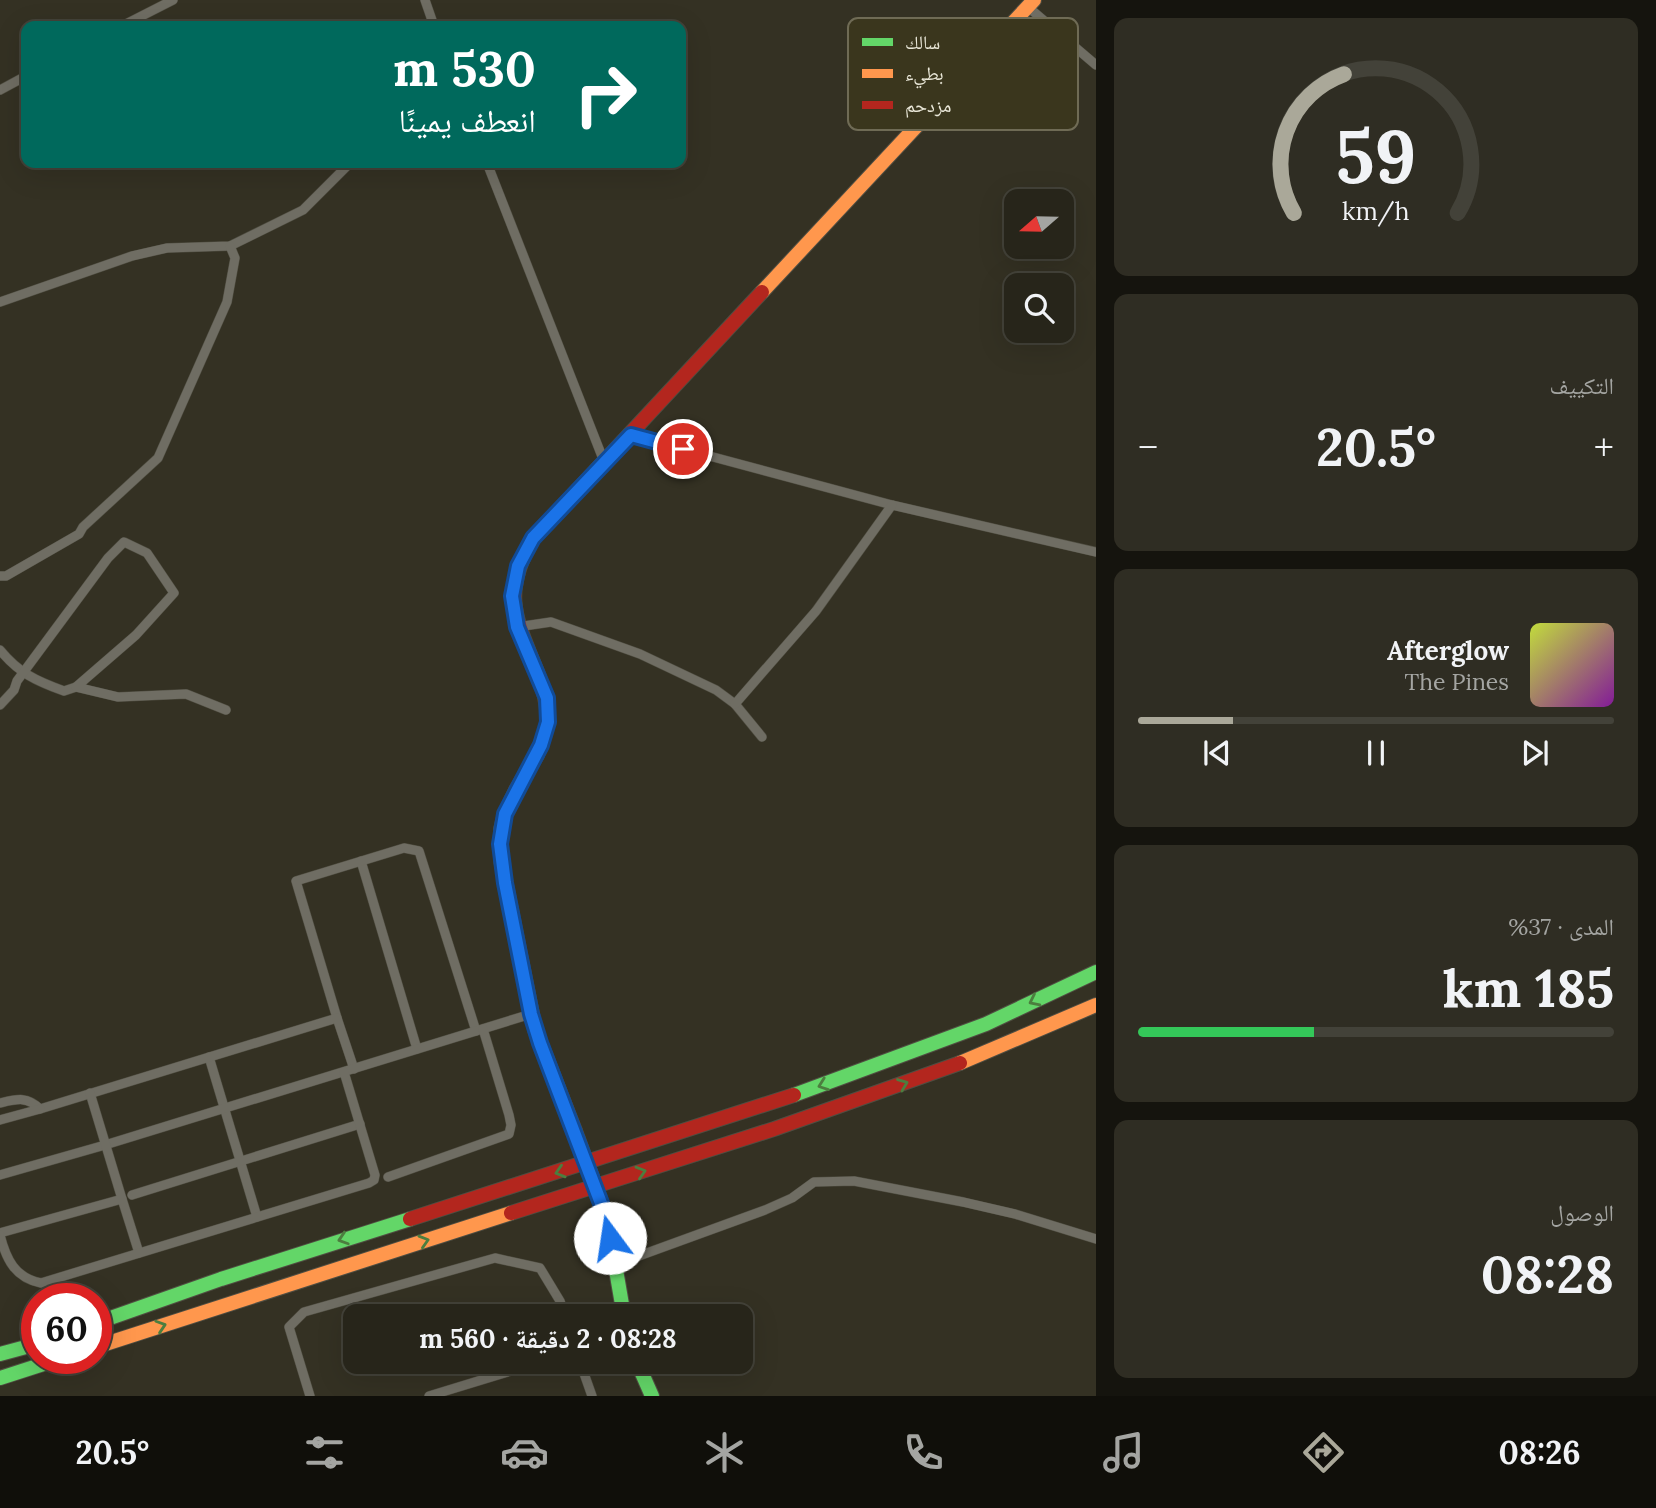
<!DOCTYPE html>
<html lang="ar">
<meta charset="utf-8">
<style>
:root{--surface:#27251a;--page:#2f2d23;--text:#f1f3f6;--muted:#a4a5a2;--line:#434239;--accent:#aaa899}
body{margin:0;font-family:Lora,"Noto Naskh Arabic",serif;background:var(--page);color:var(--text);direction:rtl;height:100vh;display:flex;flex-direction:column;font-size:26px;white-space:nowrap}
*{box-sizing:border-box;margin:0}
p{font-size:23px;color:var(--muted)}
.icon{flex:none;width:38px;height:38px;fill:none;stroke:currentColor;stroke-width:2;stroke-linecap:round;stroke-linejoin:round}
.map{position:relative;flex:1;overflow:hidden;direction:ltr}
.sheet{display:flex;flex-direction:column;gap:18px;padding:18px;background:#15140e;width:560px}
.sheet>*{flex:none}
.banner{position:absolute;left:21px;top:21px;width:665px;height:147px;border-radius:14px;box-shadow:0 7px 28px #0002,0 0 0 2px var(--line);direction:rtl;background:#00695c;color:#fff;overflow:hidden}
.needle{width:46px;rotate:250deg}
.controls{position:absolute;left:1004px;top:189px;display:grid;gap:14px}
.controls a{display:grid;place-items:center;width:70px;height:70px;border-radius:14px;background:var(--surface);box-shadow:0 7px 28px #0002,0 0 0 2px var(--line);font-size:35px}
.speed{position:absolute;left:21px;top:1283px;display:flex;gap:14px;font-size:35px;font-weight:700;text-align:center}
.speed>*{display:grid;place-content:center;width:91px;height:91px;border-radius:50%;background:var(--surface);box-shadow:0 7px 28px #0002,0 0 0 2px var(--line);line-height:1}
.speed .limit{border:10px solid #d22;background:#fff;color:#111}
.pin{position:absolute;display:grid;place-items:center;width:60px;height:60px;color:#fff;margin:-30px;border:4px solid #fff;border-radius:50%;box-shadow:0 2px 7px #0007}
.me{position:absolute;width:77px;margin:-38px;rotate:346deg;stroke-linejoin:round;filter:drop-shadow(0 0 5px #0008)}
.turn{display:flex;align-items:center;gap:24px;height:147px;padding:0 35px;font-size:32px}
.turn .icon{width:91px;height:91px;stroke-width:2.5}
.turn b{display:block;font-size:49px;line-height:60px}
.big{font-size:52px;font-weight:800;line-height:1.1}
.sheet .tile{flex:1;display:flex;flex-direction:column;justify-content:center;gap:10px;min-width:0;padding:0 24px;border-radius:14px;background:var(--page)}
.sheet .dial{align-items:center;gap:0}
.dial svg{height:182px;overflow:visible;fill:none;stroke:var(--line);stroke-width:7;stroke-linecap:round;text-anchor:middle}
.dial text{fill:var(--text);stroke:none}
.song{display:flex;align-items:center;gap:21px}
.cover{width:84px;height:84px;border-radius:10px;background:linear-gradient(135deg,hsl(70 70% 55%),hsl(290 70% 35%))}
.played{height:7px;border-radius:4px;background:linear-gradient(90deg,var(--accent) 20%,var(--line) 20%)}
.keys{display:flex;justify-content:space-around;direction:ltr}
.heat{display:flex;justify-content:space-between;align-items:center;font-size:38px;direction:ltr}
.charge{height:10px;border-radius:5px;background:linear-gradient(90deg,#34c759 37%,var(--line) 0)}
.trip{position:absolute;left:343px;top:1304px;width:410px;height:70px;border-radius:14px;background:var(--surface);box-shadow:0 7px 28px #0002,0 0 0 2px var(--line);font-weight:800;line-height:70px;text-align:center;direction:rtl}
.tabs{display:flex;height:112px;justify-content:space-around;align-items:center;background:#100f0a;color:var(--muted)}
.tabs .icon{width:49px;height:49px}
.tabs .current{color:var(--accent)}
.tabs b{font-size:32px;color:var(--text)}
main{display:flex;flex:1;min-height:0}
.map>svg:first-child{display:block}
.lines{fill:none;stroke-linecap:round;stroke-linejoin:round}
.street-casing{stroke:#504e42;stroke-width:10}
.fast-casing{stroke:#504e42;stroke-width:16}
.slow-casing{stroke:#504e42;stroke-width:16}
.jam-casing{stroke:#504e42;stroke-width:16}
.street{stroke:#6f6d63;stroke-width:9}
.fast{stroke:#63d668;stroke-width:14}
.slow{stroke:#ff974d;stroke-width:14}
.jam{stroke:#b3261e;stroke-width:14}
.fast-bridge-casing{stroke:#504e42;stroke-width:16;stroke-linecap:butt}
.fast-bridge{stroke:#63d668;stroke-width:14}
.oneway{stroke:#4c7e3f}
.route-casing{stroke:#114b97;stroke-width:18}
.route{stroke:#1a73e8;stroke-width:12}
.key{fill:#3a361d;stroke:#6f6b55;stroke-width:2}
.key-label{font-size:19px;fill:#eae8d9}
</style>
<main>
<section class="sheet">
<div class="tile dial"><svg viewBox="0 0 100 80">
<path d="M14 69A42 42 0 1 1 86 69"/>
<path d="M14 69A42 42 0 0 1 36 8" stroke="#aaa899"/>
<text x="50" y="56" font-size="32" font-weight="700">59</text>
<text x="50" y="72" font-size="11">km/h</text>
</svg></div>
<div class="tile"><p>التكييف</p>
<div class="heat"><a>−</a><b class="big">20.5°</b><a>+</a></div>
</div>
<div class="tile">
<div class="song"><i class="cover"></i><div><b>Afterglow</b><p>The Pines</p></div></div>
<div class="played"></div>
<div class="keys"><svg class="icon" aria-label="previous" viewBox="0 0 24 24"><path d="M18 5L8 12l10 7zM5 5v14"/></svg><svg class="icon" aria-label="pause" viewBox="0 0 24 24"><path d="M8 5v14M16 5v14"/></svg><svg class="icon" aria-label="next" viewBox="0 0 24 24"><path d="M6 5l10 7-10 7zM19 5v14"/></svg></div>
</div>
<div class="tile"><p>المدى · 37%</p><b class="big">185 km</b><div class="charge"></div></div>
<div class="tile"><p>الوصول</p><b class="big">08:28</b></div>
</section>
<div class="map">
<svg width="1096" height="1396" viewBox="0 0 1096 1396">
<rect width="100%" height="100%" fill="#343123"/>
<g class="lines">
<defs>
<g id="street">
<polyline points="425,0 434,26"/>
<polyline points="1028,7 1096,65"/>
<polyline points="122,26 173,0"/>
<polyline points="0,90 26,76"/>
<polyline points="487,163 605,464"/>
<polyline points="0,302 132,256 167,248 230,246 303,210 350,163"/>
<polyline points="631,435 892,505 1096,552"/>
<polyline points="0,576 6,576 79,534 83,527 158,458 227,302 235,258 230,246"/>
<polyline points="517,627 551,622 640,654 716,690 735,704 762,737"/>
<path d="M 0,650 C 19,673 36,681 64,691 L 76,687"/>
<polyline points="735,704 816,611 892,505"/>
<polyline points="0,705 14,690 17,681 108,558 124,542 147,553 174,593 136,635 76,687 118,697 186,694 226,710"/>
<polyline points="361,861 417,1049"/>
<polyline points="337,1018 296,881 404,848 419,851 476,1031"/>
<polyline points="209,1057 257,1217"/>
<path d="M 0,1103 C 17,1099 27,1096 40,1109 L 337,1018 L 354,1069"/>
<polyline points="0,1120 40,1109"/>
<polyline points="0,1175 105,1145 531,1014"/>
<polyline points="388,1177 509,1134 511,1125 509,1115 483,1029"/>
<polyline points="132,1195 360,1124"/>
<polyline points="122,1199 139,1253"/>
<polyline points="0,1233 122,1199 90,1093"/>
<path d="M 0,1235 C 6,1259 15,1278 41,1283 L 369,1183 L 374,1180 L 375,1175 L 344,1072"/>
<polyline points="614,1265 765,1210 792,1198 814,1182 854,1181 963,1202 1015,1214 1096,1239"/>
<polyline points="580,1362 592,1396"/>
<polyline points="310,1396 289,1327 304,1312 495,1258 540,1268 560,1301 565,1316"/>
<polyline points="429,1396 540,1362"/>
</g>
<g id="fast">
<polyline points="794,1095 986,1024 1096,972"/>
<polyline points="607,1218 624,1316"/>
<polyline points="96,1323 221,1279 410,1219"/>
<polyline points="0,1354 37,1344"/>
<polyline points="637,1362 652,1396"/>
<polyline points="0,1378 62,1358"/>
</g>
<g id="slow">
<polyline points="762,292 1034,0"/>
<polyline points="547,726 537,755 516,790 505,814 501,829 501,860 535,1029 575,1131"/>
<polyline points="960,1063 1096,1005"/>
<polyline points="96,1347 511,1213"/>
</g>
<g id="jam">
<path d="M 547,726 C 549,708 544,689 537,672 C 515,617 501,594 533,538 L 762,292"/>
<polyline points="511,1213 774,1129 960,1063"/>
<polyline points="410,1219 794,1095"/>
</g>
</defs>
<use href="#street" class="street-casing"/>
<use href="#fast" class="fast-casing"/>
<use href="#slow" class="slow-casing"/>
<use href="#jam" class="jam-casing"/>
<use href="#street" class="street"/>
<use href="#fast" class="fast"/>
<use href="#slow" class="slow"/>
<use href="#jam" class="jam"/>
<defs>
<polyline id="fast-bridge" points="575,1131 607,1218"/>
</defs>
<use href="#fast-bridge" class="fast-bridge-casing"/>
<use href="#fast-bridge" class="fast-bridge"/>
</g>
<defs><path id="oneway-chevron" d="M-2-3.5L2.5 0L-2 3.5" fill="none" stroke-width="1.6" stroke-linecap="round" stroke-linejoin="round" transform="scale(1.75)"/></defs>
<g class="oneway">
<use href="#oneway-chevron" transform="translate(1034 1001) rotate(154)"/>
<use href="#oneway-chevron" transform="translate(903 1084) rotate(-21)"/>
<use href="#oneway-chevron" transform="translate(823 1085) rotate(160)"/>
<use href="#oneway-chevron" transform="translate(560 1172) rotate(163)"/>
<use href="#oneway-chevron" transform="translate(641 1172) rotate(-17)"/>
<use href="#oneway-chevron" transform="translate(343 1239) rotate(162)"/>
<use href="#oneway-chevron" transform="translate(424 1241) rotate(-17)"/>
<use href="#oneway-chevron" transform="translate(161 1326) rotate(-18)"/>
</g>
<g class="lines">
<defs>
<polyline id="route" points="610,1238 607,1219 540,1043 531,1014 505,883 500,844 505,814 541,745 548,722 547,698 517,627 512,596 518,566 533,538 631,435 683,449"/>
</defs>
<use href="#route" class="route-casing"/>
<use href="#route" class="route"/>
</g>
<rect x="848" y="18" width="230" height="112" rx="10" class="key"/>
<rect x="862" y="38" width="31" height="8" fill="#63d668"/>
<rect x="862" y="69" width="31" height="9" fill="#ff974d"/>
<rect x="862" y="101" width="31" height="8" fill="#b3261e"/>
<g class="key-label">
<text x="905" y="49">سالك</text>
<text x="905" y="80">بطيء</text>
<text x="905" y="112">مزدحم</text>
</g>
</svg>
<div class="controls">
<a><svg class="needle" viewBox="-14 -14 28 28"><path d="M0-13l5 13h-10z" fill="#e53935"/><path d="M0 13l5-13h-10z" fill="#a4a5a2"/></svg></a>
<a><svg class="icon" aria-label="search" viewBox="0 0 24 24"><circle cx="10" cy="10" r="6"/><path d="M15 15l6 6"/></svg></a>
</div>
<div class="speed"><div class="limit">60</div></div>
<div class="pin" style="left:683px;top:449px;background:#d93025"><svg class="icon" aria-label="arrive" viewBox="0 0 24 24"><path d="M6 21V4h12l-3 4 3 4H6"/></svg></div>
<svg class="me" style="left:610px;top:1238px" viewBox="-20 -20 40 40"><circle r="19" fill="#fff"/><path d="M0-13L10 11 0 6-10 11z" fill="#1a73e8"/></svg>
<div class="trip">08:28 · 2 دقيقة · 560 m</div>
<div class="banner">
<div class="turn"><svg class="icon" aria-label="right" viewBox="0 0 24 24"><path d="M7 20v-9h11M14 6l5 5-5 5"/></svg><div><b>530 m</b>انعطف يمينًا</div></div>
</div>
</div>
</main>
<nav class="tabs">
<b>08:26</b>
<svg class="icon current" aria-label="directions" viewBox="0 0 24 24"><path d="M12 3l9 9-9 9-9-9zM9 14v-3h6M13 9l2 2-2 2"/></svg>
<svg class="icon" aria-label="music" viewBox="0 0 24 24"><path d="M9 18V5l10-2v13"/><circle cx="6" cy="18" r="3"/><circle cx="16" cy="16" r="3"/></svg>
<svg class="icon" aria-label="phone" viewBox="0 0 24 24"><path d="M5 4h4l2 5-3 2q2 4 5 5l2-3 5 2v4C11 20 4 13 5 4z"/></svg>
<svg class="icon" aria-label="climate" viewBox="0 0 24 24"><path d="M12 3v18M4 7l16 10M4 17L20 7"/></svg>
<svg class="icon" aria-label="car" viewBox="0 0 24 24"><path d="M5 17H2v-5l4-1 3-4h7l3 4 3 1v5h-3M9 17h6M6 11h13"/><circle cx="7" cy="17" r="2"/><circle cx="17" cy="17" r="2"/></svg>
<svg class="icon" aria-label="filters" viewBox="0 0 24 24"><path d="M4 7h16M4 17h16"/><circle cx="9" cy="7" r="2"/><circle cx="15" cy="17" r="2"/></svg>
<b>20.5°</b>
</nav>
